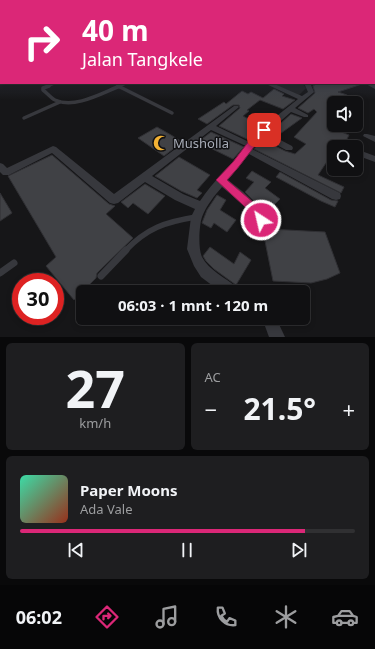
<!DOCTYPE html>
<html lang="id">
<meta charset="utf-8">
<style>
:root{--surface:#101012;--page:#1e1e20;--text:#f1f3f6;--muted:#9c9d9f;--line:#303032;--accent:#db2777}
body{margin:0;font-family:"Noto Sans",sans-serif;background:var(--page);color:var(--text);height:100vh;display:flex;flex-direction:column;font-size:15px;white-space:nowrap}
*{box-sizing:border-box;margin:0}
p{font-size:13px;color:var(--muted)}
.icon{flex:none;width:22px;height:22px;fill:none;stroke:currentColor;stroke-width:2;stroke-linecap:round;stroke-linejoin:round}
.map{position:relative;height:337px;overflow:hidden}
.panel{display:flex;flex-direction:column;gap:6px;padding:6px;background:#09090a;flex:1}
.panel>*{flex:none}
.banner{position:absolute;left:0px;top:0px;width:375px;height:84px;box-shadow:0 2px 6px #0003,0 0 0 1px var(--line);background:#db2777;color:#fff;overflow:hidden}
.tools{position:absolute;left:327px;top:96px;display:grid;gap:8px}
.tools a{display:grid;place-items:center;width:36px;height:36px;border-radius:6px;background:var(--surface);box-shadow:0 2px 6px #0003,0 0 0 1px var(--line);font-size:20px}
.speed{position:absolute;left:12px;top:273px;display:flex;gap:8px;font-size:20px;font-weight:700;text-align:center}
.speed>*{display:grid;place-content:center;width:52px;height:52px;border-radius:50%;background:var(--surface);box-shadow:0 2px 6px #0003,0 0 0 1px var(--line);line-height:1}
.speed .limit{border:6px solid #d22;background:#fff;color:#111}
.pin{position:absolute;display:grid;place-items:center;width:34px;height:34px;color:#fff;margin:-17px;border-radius:8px;box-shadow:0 2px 6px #0006}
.me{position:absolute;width:44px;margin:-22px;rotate:325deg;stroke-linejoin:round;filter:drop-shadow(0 0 3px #0008)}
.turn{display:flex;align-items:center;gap:14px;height:84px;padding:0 16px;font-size:18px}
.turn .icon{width:52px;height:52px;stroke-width:2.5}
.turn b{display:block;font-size:28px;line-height:34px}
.big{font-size:30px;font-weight:700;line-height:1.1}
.panel .tile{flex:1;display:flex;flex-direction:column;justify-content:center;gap:6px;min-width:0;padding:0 14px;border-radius:6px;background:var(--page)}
.panel .dial{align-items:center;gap:0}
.dial b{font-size:52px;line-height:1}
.song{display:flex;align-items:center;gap:12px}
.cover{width:48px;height:48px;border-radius:6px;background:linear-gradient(135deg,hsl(160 70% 55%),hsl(10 70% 35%))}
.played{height:4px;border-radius:2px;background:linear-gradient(90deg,var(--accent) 85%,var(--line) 85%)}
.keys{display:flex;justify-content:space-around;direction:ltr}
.heat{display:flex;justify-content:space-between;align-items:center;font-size:22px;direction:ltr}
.panel .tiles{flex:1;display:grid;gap:6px;grid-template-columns:1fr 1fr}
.tile:last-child{grid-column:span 2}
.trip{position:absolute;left:76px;top:285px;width:234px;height:40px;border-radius:6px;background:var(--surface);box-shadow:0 2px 6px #0003,0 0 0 1px var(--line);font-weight:700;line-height:40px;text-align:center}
.dock{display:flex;height:64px;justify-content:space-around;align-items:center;background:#060607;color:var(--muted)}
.dock .icon{width:28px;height:28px}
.dock .active{color:var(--accent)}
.dock b{font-size:18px;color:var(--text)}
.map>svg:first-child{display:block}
.built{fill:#222225}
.building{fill:#404145;stroke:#303034}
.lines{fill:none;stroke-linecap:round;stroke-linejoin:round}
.service-far3{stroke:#37383d;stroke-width:2.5}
.service-far2{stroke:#37383d;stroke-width:3.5}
.service-far1{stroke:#37383d;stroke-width:5.5}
.service{stroke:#37383d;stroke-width:7}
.minor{fill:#37383d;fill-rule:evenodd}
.route{fill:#db2777;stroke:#8e194d}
.labels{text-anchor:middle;stroke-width:3;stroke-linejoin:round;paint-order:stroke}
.poi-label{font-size:13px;fill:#a8adb8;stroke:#111113;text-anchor:start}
</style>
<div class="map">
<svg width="375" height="337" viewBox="0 0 375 337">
<rect width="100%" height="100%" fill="#161618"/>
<polygon class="built" points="270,83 302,83 306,88 299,95"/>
<g class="building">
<polygon points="318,83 362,83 362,84 338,92 347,95 340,103 334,103 333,126 340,129 339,131 349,135 343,147 334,147 334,163 328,160 318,175 344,187 341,193 254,149 262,139 285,151 295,154 306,144 294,137 317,112 314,109 308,113 298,108 315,93 313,86"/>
<polygon points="274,89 284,94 282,96 295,100 283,109 260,100 247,110 249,111 243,116 261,126 249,140 219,126 240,108 239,105 233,105 207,124 198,119 224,102 226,104 242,91 248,94 251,92 263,98"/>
<polygon points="291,114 302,118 277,136 270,133"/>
<polygon points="157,127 171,135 182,142 164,156 138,138"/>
<polygon points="211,132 244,147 233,159 198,142"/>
<polygon points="52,155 109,204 115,206 106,214 133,238 97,273 96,278 74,300 46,266 56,257 8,176"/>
<polygon points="179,157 210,175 197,190 202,193 197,198 181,191 155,176"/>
<polygon points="252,171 271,182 265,188 280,199 269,210 258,201 256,203 245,192 254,182 246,178"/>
<polygon points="280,172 331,200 338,201 335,207 321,201 276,177"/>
<polygon points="145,184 165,196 148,214 133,203 128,208 121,202"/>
<polygon points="0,193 12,213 0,221"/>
<polygon points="217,195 226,200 220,210 236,220 227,232 214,223 211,228 202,223 207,210"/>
<polygon points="268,229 325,232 340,273 327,279 311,283 273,281 263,231"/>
<polygon points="210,247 234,264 240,252 251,260 236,285 214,269 206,261 203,256"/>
</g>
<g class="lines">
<g class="service-far3">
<polyline points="118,86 119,87"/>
<polyline points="46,87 55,83"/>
<polyline points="117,87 127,83"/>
</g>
<g class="service-far2">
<path d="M 49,86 L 43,88 L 43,90 C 47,93 51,98 55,100 C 75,109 102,93 120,86"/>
<polyline points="118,86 172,113"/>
<polyline points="24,118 60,102"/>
</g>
<path class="service-far1" d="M 125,251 C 147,228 165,222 196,217"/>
<g class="service">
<polyline points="0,273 14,263"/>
<polyline points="101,276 126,250"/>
</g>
<g class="minor">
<path d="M 264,83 L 272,83 L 302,96 L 308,92 L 304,83 L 310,83 L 314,92 L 295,108 L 308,115 L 308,117 L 304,117 L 291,112 L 267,133 L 292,146 L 293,148 L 292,150 L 286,150 L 262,137 L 252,149 L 340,193 L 341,196 L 340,199 L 336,200 L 332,199 L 249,154 L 228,180 C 245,193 260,204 268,225 L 266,229 L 262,230 L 258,229 L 255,219 L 247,208 L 222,187 C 215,195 206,206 202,217 C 199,226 198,249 202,257 C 209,270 225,278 237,287 L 239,292 L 221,292 L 201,277 L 194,266 L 187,249 L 191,217 L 195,209 L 175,200 L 145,182 L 118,203 L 114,204 L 110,203 L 52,153 L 9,175 L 3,175 L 0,172 L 0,163 L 3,164 L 7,168 L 53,146 L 56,147 L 114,194 L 234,106 L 238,106 L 239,107 L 216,126 L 249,142 L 258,131 L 298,99 ZM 211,130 L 246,146 C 231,166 213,181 200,201 L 183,194 L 152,176 Z"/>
<polygon points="365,83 375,85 375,89 366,84"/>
<polygon points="364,134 367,134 375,136 375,142 363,136"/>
<polygon points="356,149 375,156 375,162 356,155"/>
<polygon points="262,318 276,318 285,337 269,337"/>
</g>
</g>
<linearGradient id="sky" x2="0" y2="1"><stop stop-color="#0c0c0d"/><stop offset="0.53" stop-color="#363c48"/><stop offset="1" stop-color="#363c48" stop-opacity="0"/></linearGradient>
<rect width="375" height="100" fill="url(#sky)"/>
<path class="route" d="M 264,128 L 268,130 L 267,132 C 252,147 242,165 227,180 L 261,209 L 266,220 L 265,224 L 261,225 L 257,224 L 253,215 L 243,205 L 216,180 L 233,162 L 249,141 L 261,129 Z"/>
<defs>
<symbol id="mosque-bare" viewBox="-9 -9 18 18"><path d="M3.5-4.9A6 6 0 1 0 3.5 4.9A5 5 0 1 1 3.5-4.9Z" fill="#f2b134" stroke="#111113" stroke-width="2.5" paint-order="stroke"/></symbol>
</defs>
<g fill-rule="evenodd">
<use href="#mosque-bare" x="150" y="132" width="22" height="22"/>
</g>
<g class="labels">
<g class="poi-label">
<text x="173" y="148">Musholla</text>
</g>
</g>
</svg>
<div class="tools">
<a><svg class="icon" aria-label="sound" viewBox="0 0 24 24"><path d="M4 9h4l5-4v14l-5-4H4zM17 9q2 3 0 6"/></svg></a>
<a><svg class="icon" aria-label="search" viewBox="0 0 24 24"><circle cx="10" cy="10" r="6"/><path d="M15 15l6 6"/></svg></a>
</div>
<div class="speed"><div class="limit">30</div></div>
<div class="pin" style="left:264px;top:130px;background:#d93025"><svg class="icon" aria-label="arrive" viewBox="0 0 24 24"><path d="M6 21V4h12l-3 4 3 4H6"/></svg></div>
<svg class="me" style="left:261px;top:220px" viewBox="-20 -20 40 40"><circle r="17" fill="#db2777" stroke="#fff" stroke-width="3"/><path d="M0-11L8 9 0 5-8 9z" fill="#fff"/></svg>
<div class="trip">06:03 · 1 mnt · 120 m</div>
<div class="banner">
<div class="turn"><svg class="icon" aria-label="right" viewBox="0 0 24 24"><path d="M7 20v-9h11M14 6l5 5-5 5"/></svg><div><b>40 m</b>Jalan Tangkele</div></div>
</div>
</div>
<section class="panel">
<div class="tiles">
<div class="tile dial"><b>27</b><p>km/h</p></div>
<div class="tile"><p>AC</p>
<div class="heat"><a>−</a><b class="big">21.5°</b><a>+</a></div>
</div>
<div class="tile">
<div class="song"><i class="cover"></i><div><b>Paper Moons</b><p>Ada Vale</p></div></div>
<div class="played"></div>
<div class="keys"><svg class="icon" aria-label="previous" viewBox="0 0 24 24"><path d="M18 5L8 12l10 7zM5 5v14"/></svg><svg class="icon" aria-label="pause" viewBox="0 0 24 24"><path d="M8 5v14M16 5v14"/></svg><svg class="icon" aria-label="next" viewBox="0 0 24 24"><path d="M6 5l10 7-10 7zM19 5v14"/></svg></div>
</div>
</div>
</section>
<nav class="dock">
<b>06:02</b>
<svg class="icon active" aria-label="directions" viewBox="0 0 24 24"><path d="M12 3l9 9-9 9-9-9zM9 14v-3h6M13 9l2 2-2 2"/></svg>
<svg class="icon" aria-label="music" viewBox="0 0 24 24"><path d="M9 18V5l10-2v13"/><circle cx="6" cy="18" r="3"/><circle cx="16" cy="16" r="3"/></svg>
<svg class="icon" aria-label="phone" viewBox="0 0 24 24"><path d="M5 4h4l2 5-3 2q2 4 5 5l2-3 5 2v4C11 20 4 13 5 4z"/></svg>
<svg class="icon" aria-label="climate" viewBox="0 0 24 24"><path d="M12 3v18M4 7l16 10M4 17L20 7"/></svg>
<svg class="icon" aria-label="car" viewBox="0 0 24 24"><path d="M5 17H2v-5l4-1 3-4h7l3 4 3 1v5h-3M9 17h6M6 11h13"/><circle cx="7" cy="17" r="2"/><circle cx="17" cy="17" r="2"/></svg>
</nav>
